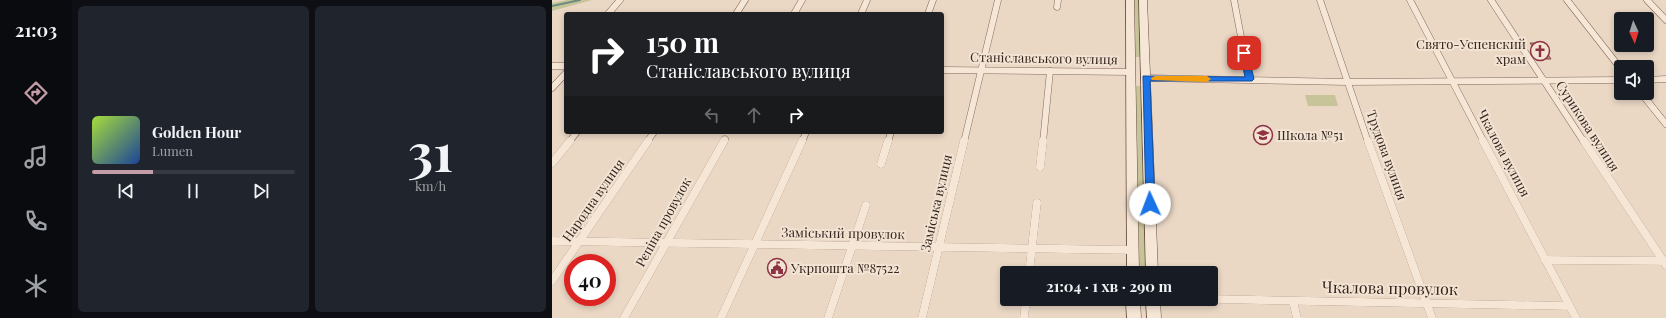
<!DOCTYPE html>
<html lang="uk">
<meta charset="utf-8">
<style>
:root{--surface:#171b24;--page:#20242c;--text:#f1f3f6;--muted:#9ea1a6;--line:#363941;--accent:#c49ca5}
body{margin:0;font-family:"Playfair Display",serif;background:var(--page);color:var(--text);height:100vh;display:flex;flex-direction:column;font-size:15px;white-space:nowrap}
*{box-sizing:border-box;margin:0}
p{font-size:13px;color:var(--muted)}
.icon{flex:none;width:22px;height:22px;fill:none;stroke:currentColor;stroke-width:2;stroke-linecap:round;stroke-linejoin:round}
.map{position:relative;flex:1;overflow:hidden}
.details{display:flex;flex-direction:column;gap:6px;padding:6px;background:#0d0f14;width:480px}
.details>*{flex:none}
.banner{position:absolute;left:12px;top:12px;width:380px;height:122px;border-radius:4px;box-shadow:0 2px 6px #0003;background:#202124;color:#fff;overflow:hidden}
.needle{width:26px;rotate:176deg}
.buttons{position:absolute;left:1062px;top:12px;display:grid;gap:8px}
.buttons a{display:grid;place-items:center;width:40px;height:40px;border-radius:4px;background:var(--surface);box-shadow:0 2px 6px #0003;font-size:20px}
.speed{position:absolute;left:12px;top:254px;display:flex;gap:8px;font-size:20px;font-weight:700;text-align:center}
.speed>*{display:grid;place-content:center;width:52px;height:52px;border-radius:50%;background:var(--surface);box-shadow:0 2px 6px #0003;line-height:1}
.speed .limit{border:6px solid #d22;background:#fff;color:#111}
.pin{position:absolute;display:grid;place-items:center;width:34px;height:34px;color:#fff;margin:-17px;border-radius:8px;box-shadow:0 2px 6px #0006}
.me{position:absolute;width:44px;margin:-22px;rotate:358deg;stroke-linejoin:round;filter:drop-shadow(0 0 3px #0008)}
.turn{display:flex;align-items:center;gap:14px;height:84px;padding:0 16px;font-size:18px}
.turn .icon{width:52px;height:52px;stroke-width:2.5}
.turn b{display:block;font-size:28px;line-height:34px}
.lanes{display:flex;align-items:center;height:38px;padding:0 16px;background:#0003;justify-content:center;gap:20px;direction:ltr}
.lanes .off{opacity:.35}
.details .widget{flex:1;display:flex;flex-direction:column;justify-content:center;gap:6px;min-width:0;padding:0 14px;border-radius:6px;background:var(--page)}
.details .dial{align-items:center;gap:0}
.dial b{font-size:52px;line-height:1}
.song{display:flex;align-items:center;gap:12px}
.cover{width:48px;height:48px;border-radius:6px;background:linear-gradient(135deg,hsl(80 70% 55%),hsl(220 70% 35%))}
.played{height:4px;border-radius:2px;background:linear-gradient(90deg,var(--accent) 30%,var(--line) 30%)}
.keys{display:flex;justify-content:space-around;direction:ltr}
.details .tiles{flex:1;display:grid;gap:6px;grid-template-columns:repeat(2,1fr)}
.trip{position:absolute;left:448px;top:266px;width:218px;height:40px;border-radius:4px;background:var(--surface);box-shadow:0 2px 6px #0003;font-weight:700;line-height:40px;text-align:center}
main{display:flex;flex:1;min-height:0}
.tab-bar{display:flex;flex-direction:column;width:72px;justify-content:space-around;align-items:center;background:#090b0e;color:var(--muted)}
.tab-bar .icon{width:28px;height:28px}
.tab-bar .active{color:var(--accent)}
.tab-bar b{font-size:18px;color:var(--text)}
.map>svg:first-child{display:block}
.green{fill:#c7c499}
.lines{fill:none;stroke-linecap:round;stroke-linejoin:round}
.stream{stroke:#6d8b7e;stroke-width:2}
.building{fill:#c58d7d;stroke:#805044}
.street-far1-casing{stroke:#83695c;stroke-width:7}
.street-casing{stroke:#83695c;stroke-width:8}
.secondary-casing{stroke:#654b3f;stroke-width:1}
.street-far1{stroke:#f6e6d6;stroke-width:6}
.street{stroke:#f6e6d6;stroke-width:8}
.secondary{fill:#f6e6d6;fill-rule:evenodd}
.route{fill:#1a73e8;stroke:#114b97}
.slow{fill:#f59e0b}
.labels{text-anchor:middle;stroke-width:4;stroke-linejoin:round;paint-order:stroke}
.poi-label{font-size:13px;fill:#34251f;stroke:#f2e3d3;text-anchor:start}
.street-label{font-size:13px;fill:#34251f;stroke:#f2e3d3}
.near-street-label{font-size:16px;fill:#34251f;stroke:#f2e3d3}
</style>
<main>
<nav class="tab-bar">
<b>21:03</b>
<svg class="icon active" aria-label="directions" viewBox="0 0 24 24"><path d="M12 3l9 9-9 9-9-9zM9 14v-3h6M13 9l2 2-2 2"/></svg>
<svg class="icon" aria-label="music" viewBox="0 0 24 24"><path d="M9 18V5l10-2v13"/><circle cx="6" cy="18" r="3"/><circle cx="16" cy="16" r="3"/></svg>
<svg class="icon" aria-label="phone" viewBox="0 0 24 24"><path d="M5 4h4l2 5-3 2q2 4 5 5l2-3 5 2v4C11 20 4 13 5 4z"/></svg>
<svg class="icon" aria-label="climate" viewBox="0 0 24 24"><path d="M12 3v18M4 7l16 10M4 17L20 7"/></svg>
</nav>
<section class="details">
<div class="tiles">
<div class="widget">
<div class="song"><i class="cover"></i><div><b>Golden Hour</b><p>Lumen</p></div></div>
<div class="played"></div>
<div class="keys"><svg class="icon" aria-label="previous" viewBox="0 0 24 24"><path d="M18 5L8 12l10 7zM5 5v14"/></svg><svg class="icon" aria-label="pause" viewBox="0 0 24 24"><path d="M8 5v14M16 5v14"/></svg><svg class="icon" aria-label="next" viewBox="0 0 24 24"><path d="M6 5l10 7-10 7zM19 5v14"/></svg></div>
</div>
<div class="widget dial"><b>31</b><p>km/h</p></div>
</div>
</section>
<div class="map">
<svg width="1114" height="318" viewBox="0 0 1114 318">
<rect width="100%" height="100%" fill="#ead7c4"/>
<g class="green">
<polygon points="15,0 40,0 0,11 0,3"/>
<polygon points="580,0 589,0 590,57 581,57"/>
<polygon points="581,86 591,86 596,273 585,273"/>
<polygon points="753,95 783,95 786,106 756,106"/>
</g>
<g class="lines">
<polyline class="stream" points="0,6 28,0"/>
</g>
<polygon class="building" points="978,43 988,43 999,59 989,59"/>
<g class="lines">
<defs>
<g id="street-far1">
<polyline points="682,0 697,79"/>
<polyline points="768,0 816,142"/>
<polyline points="858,0 932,142"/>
<polyline points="939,0 1032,142"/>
<polyline points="1015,0 1069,69"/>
<polyline points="1095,0 1114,20"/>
<polyline points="505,7 506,0"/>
<polyline points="56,14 68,0"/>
<polyline points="184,14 193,0"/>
<polyline points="242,14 250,0"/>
<polyline points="309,14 315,0"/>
<polyline points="376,14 381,0"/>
<polyline points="0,66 14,66"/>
<polyline points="390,70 579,72"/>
<polyline points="594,78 795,82 1069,80"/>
<polyline points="1095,80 1114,79"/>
<polyline points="0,88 14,73"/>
<polyline points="1089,93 1114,124"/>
<polyline points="17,142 25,132"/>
<polyline points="95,142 102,132"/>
<polyline points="172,142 173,139"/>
<polyline points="250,142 254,132"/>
<polyline points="336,142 339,132"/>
<polyline points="412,142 446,0"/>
<polyline points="491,142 498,71"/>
</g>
<g id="street">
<polyline points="816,141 880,318"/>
<polyline points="931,141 1024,318"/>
<polyline points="1032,141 1114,265"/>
<polyline points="0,163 18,141"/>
<polyline points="329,164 336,141"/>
<polyline points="488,167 491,141"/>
<polyline points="0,241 581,250"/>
<polyline points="993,260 1114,261"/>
<polyline points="477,273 485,203"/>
<polyline points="0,281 96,141"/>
<polyline points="659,299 1017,306"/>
<polyline points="741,301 745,318"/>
<polyline points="72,318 172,141"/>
<polyline points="169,318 250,141"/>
<polyline points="276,318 314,205"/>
<polyline points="370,318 412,141"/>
<polyline points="472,318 474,299"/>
</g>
<g id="secondary">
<polygon points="574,0 582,0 587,273 575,273"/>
<polygon points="587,0 595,0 606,273 594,273"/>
<polygon points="574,299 588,299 589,318 575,318"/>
<polygon points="594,299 608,299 609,318 595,318"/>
</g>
</defs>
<use href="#street-far1" class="street-far1-casing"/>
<use href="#street" class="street-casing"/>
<use href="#secondary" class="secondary-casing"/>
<use href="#street-far1" class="street-far1"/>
<use href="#street" class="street"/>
<use href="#secondary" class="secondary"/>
</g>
<polygon class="route" points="692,50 696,53 702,79 700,81 598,81 603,204 601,207 594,207 591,76 693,77 688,53"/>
<polygon class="slow" points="603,76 655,76 659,79 655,82 600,80 599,78"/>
<defs>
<symbol id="church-ring" viewBox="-11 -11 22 22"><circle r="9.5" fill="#f2e3d3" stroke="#8d3143" stroke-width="1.5"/><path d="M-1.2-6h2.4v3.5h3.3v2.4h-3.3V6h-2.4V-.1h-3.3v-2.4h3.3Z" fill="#8d3143"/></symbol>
<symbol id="school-ring" viewBox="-11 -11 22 22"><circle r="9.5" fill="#f2e3d3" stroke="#8d3143" stroke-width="1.5"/><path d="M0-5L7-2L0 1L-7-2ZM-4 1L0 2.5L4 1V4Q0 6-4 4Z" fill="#8d3143"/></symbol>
<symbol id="civic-ring" viewBox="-11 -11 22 22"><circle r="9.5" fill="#f2e3d3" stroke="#8d3143" stroke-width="1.5"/><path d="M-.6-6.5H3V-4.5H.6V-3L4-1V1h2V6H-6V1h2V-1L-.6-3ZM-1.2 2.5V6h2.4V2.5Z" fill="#8d3143"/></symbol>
</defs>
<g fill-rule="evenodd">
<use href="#church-ring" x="977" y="40" width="22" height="22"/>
<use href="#school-ring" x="700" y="124" width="22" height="22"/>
<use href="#civic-ring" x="214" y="257" width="22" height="22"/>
</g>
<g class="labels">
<g class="poi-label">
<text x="974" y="49" text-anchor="end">Свято-Успенский<tspan x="974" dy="15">храм</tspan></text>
<text x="725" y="140">Школа №51</text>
<text x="239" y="273">Укрпошта №87522</text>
</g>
<g class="street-label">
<text transform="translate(492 58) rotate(1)" y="5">Станіславського вулиця</text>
<text transform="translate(1036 126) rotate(57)" y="5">Сурикова вулиця</text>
<text transform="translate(952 153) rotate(62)" y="5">Чкалова вулиця</text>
<text transform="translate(835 155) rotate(70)" y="5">Трудова вулиця</text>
<text transform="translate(41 200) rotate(-55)" y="5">Народна вулиця</text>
<text transform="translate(384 203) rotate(-77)" y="5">Заміська вулиця</text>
<text transform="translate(111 222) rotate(-61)" y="5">Рєпіна провулок</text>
<text transform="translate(291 233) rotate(1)" y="5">Заміський провулок</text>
</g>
<g class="near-street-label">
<text transform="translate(838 288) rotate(1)" y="6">Чкалова провулок</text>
</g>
</g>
</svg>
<div class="buttons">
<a><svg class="needle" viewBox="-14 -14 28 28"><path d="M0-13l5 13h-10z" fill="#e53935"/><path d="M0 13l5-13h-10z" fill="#9ea1a6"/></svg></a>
<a><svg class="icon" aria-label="sound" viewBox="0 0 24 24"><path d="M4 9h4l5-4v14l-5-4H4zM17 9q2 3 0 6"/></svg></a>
</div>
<div class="speed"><div class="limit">40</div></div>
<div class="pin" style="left:692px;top:53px;background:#d93025"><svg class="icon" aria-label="arrive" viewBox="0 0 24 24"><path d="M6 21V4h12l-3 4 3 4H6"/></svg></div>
<svg class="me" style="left:598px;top:204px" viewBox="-20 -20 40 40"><circle r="19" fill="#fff"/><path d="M0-13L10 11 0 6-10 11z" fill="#1a73e8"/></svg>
<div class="trip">21:04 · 1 хв · 290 m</div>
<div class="banner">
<div class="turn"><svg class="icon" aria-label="right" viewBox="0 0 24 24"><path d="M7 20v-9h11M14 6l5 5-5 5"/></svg><div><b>150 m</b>Станіславського вулиця</div></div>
<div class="lanes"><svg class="icon off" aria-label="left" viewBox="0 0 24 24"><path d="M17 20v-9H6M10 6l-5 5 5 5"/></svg><svg class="icon off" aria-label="ahead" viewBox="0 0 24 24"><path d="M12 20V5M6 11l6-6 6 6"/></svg><svg class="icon" aria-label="right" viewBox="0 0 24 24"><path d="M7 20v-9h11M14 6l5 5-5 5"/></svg></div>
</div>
</div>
</main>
